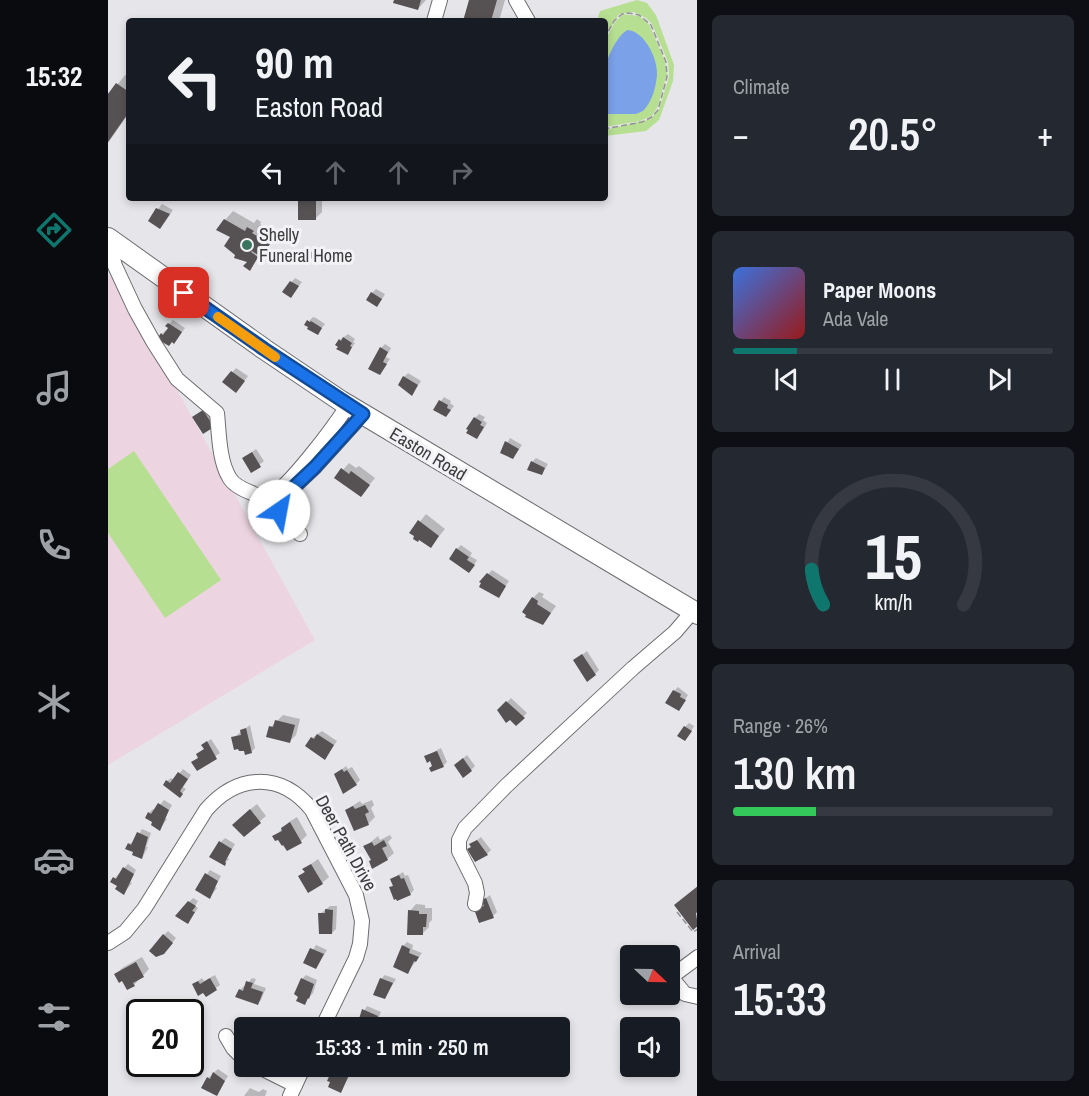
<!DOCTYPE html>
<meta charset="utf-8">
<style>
:root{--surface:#171b24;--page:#242831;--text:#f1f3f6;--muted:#9ea1a6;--line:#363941;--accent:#0f766e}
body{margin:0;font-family:"Archivo Narrow",sans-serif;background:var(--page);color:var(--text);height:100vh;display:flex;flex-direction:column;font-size:22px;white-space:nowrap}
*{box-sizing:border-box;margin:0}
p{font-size:20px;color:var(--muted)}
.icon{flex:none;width:33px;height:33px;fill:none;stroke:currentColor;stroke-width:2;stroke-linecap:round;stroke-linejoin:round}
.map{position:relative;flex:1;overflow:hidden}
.details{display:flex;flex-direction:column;gap:15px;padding:15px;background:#0d0f14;width:392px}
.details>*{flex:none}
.top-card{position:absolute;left:18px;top:18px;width:482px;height:183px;border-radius:6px;box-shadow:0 3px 9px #0003;background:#171b24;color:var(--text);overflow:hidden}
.needle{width:39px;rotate:112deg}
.fabs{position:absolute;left:512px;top:945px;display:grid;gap:12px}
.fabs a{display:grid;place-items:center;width:60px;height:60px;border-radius:6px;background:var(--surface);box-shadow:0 3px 9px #0003;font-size:30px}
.speed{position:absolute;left:18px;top:999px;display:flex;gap:12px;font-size:30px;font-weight:700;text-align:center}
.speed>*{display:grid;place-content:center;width:78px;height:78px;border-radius:50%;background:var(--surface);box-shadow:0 3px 9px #0003;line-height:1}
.speed .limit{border:3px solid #111;border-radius:9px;background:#fff;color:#111}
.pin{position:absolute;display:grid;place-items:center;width:51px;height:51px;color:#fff;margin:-26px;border-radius:12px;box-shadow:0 3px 9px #0006}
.me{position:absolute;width:66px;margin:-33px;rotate:33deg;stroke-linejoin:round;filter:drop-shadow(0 0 4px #0008)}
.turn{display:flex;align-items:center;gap:21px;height:126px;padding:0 30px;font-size:27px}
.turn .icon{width:78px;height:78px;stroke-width:2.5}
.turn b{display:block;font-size:42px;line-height:51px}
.lanes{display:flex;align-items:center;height:57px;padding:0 30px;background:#0003;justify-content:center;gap:30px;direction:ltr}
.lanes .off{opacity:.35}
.big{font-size:45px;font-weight:600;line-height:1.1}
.details .widget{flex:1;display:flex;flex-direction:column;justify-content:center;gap:9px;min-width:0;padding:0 21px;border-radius:9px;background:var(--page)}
.details .dial{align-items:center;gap:0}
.dial svg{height:156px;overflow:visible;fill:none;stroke:var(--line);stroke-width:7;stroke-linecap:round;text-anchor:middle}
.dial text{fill:var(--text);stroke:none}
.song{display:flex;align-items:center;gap:18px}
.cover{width:72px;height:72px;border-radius:9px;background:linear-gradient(135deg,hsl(220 70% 55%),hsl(0 70% 35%))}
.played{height:6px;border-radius:3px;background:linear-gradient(90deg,var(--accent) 20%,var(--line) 20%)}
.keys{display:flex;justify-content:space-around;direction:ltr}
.heat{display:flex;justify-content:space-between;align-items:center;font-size:33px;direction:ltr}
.charge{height:9px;border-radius:4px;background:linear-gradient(90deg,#34c759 26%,var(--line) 0)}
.trip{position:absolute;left:126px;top:1017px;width:336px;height:60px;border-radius:6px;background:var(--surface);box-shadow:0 3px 9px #0003;font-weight:600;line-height:60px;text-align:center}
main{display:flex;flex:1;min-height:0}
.tab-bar{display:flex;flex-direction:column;width:108px;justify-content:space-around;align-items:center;background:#090b0e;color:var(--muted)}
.tab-bar .icon{width:42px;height:42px}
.tab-bar .on{color:var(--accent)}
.tab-bar b{font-size:27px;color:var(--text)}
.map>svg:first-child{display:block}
.education{fill:#ecd5e0}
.green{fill:#b7df92}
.water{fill:#7ba1e9}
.shadow{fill:#0003}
.building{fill:#565254}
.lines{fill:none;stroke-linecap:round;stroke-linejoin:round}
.minor-casing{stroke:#6d6d70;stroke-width:16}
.highway-casing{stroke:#6d6d70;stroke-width:22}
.path{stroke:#939395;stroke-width:1.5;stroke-dasharray:6 3;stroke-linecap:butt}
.minor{stroke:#fff;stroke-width:14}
.highway{stroke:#fff;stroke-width:20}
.route-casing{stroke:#114b97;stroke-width:15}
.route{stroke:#1a73e8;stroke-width:10}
.slow{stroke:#f59e0b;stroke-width:10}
.poi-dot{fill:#3a745e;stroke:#f3f2f6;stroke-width:2}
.labels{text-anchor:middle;stroke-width:6;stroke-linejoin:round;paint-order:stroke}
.poi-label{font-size:18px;fill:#3c3c3d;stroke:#f3f2f6;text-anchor:start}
.street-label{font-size:18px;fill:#3c3c3d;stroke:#f3f2f6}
</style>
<main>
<nav class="tab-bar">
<b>15:32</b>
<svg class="icon on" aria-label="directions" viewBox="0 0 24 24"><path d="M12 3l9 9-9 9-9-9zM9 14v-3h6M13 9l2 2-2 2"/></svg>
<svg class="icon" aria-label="music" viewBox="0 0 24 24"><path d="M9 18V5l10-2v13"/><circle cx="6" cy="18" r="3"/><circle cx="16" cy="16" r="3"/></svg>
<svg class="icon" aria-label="phone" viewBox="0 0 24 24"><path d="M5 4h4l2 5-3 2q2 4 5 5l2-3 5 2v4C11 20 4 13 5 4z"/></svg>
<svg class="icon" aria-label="climate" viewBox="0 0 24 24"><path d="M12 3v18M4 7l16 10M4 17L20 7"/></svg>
<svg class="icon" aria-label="car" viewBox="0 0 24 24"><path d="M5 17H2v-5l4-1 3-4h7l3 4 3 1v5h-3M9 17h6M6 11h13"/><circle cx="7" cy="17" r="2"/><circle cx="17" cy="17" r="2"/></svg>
<svg class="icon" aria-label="filters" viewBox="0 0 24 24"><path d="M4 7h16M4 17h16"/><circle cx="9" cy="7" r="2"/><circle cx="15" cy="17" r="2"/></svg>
</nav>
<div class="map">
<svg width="590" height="1096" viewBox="0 0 590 1096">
<rect width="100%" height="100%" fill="#e6e5e9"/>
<polygon class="education" points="0,275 9,281 207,640 0,765"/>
<g class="green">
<path d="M 529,0 L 539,3 L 548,15 L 566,65 L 565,81 L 551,120 L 538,131 L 497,136 L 497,130 L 543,119 L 551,109 L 561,77 L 560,62 L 544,24 L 538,18 L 525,12 L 511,14 L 497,37 C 498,23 499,27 490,17 L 492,11 Z"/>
<polygon points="515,14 531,16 541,24 557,61 559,74 550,106 544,116 532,121 497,127 496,42 507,22"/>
<polygon points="26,451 113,580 57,618 0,533 0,469"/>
</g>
<path class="water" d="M 520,30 C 537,32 550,59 549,75 C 548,87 544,102 535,111 L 528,114 L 497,114 C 496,100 494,84 496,71 C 498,60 510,33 520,30 Z"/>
<g class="shadow">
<polygon points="287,0 318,0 310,9"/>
<polygon points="363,0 397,0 391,21 357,21"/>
<polygon points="17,75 21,78 21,113 0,143 0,92 2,94"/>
<polygon points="192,198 214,198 214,212 208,218"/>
<polygon points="54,204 65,210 56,223 42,220"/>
<polygon points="125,211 146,223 149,219 153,222 152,224 169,235 141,269 141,261 124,237 117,220"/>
<polygon points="210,246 223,252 216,263 203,257"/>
<polygon points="187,278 194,282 183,296 176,291"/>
<polygon points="268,289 277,294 273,301 264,293"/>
<polygon points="205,317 208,318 217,324 213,329 201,321"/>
<polygon points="65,320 77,328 70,338 61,344 54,334 58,330 60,331 61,324"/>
<polygon points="240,334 247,339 245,342 247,343 240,353 232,340"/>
<polygon points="277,344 283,348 278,357 282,359 272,373 273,348"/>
<polygon points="128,368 140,376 132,387 116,382"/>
<polygon points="300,373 313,381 304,394 296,377"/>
<polygon points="336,397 343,401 342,403 346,406 342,411 327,410"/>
<polygon points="100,407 106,426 89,414"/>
<polygon points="371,414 377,417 375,420 379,423 373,433 367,418"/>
<polygon points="402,438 414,445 405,457 394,452"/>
<polygon points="148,449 156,461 144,471 136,458"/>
<polygon points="428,458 440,464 434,474 424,462"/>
<polygon points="241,463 248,468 251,466 267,478 253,495 228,478"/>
<polygon points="318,514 337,529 323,546 303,533"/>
<polygon points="353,545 364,553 362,556 369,560 365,567 349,549"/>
<polygon points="384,570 401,581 390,597 374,581"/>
<polygon points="431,592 436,594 434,597 448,606 435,624 425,598"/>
<polygon points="479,651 491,670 487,674 467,660"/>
<polygon points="570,687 580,695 571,709 566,691"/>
<polygon points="403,698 419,713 408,724 391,710"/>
<polygon points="175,715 192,719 188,735 182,741 163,727"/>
<polygon points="581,723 586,726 581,735 577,727"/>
<polygon points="142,725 147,748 143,752 125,738"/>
<polygon points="214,731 229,741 217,758 204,738"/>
<polygon points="103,739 112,753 89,769 91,758 97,748 95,745"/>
<polygon points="333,748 339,762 335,766 325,766 323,759 318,756"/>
<polygon points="359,755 367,766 363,770 352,761"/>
<polygon points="238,766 240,769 244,767 252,780 248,784 232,771"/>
<polygon points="75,769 83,775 75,787 78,789 72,796 59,781 63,778 66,780"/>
<polygon points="56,800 64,805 57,818 59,819 52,829 41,813 45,809 47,811"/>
<polygon points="264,800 266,805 263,808 267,817 260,824 238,810 252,801 254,804"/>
<polygon points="149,804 158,816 136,835 132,818"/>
<polygon points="189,817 199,835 193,841 176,843 166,837 181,822"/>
<polygon points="34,829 43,833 38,847 40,847 34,858 21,844 27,841"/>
<polygon points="282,835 284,838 280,842 286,853 279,859 264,860 257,847 270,836 272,840"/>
<polygon points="373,837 383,850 379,854 363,845"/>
<polygon points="117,838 127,844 119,858 121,859 116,864 113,842"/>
<polygon points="210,859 221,877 214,883 192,877 197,871 196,869"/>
<polygon points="20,864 28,870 22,882 24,883 16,893 11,886 4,881"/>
<polygon points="102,870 113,876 107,887 109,888 102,897 89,889"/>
<polygon points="295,872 297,876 300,875 306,890 302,894 283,888 286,885 284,879"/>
<polygon points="382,895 389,912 385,916 372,921 372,906 377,904 375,900"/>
<polygon points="85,898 90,901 87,906 90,908 83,918 80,903"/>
<polygon points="308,904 317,905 317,908 324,908 324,920 321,923 321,927 314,934 302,911"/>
<polygon points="222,906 229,906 228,929 224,933 212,914"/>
<polygon points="60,931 68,938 60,948 56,935"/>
<polygon points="299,942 305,945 304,949 314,953 300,972 295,946"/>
<polygon points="208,945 219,950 208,968 197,963"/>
<polygon points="34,957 41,969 26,985 8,974 14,968"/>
<polygon points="107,975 112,985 98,995 86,984 94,978 96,981"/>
<polygon points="198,975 209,980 205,993 196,1003 194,979"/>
<polygon points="277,975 288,979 276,998 273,979"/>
<polygon points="144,978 148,979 146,984 158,988 153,1000 149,1004 132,990 136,986 138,986"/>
<polygon points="73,1003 83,1007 81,1012 66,1012"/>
<polygon points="259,1006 273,1012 266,1028 253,1028 248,1025"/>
<polygon points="174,1019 177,1020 176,1023 186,1028 165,1028 168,1027"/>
<polygon points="82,1055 86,1061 72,1072 66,1064 82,1064"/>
<polygon points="229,1067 243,1073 233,1091 225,1071"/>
<polygon points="110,1069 120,1076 108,1095 95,1088 100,1078"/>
<polygon points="142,1088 151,1092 155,1089 159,1091 157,1096 136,1096"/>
</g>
<g class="building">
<polygon points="286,0 313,0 310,10 285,3"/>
<polygon points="361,0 389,0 383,21 355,21"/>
<polygon points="8,83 21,92 21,112 0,142 0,94"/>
<rect x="190" y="198" width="18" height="22"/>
<polygon points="48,208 62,214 52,229 40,221"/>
<polygon points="116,219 137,231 139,227 146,231 144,233 162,244 153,257 144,251 143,252 150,257 142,271 135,266 139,262 126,258 127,255 116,246 122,237 108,230"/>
<polygon points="205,249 220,256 216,265 201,257"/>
<polygon points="182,281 191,286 183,298 174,292"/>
<polygon points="263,292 274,299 269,307 258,300"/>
<polygon points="199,320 202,322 203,321 214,328 210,335 199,329 200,327 196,325"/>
<polygon points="60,323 74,332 66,344 64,342 61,346 49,339 53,333 55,335 60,328 57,326"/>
<polygon points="235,337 244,343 242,346 244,347 240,355 228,349 230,347 227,345 231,339 233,341"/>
<polygon points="272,347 280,352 275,362 279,364 272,375 260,369"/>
<polygon points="123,371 137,381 128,393 114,382"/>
<polygon points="295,376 310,385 304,396 290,385"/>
<polygon points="331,400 340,405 339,408 343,410 338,417 325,410"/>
<polygon points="95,410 106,427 95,434 84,417"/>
<polygon points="366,417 374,422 372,425 376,427 369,439 358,433 360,430 358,429"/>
<polygon points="397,441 411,449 405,459 392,453"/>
<polygon points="144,452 153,467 143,473 134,458"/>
<polygon points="423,461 437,468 434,475 419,470"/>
<polygon points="233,468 241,474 243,471 262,485 253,497 226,478"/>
<polygon points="310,520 331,536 323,548 311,540 310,542 305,539 306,536 301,533"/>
<polygon points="348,548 361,557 359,560 367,565 361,573 341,559"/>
<polygon points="379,573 398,586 391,598 371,587 373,583 371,582"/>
<polygon points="424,597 430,601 429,604 443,613 435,625 417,617 418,615 414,612"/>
<polygon points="474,654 488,675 479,682 465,660"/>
<polygon points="565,690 573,694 572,697 578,700 571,711 557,703"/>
<polygon points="398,701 417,718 408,726 402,720 398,723 389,710"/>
<polygon points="167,720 187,725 182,743 158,737 161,726 165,727"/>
<polygon points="576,726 584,731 577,741 569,736"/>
<polygon points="138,728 144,753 137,755 136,751 131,751 130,749 126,750 123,737 133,735 132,730"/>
<polygon points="209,734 226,745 217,760 197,746 203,737 206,739"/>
<polygon points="99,741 109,759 89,771 83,762 90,758 88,754 96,749 93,745"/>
<polygon points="329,751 336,767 323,772 321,768 324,766 322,761 319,763 316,756"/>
<polygon points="355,758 364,771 355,778 346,765"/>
<polygon points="234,769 236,772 239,770 249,785 235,794 226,774"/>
<polygon points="70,772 80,779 72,791 75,794 72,798 55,785 58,780 62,783"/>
<polygon points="50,803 61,810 52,831 43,825 44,822 37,818 40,812 43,814"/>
<polygon points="257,805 261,812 257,814 261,825 246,831 237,810 245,806 247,809"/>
<polygon points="142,809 153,823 136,837 124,825"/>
<polygon points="182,822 194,843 179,851 175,845 174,846 170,840 167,841 164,836 174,831 173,828"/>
<polygon points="29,832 40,837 34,859 24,855 25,852 17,849 20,843 23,845"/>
<polygon points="276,840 279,846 274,848 280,860 264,869 261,861 263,860 255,846 264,842 266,846"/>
<polygon points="369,840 380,855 367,862 359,849 363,847 361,844"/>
<polygon points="111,841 124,849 117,862 118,863 117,866 101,857"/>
<polygon points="203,864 215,884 200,893 190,876 197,872 194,869"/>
<polygon points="15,867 26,874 16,895 7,889 9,886 2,882 5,877 8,879"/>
<polygon points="97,873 110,881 102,899 87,890"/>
<polygon points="291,875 293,879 296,878 303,895 289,901 288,899 286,900 281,887 285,886 282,879"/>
<polygon points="590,886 590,912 588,913 590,926 585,930 566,905"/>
<polygon points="378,898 386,918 371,923 366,909 376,906 373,900"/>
<polygon points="80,901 88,906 84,911 87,912 80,924 67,916"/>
<polygon points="217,909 225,910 224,934 211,934 210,913 217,913"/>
<polygon points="300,910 311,911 311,914 319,914 318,927 315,927 315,935 299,935"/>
<polygon points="55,934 65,943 56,954 48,957 41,951"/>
<polygon points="294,945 302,949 301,953 311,957 308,962 306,961 300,974 285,967"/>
<polygon points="202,948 216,954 208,969 195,963"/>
<polygon points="28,962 36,977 25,983 27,986 19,990 14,981 11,983 6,974"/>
<polygon points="102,978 109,990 98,997 95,993 90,996 84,984 90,981 92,984"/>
<polygon points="193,978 206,984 201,999 200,998 197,1005 188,1001 190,997 186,994"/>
<polygon points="272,978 285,983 277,999 265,995"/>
<polygon points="138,981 145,983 143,988 155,992 150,1005 127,997 131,989 135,991"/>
<polygon points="254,1009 270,1016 265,1028 246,1026 249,1018 251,1019"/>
<polygon points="64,1064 81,1064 83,1067 71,1075"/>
<polygon points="224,1070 240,1077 233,1093 220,1087 222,1082 219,1081"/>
<polygon points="105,1072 117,1081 109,1096 93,1088 99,1077 102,1079"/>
</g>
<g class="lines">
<defs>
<g id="minor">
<polyline points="408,0 420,21"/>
<polyline points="326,21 332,0"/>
<path d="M 0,239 L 7,266 L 27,309 L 46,343 L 69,379 L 109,413 C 111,433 111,460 121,477 C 125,485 136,490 144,493 C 149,496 155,499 161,497 C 181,488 227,425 240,405"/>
<polyline points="192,534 171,511 169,506 171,501 207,467 255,414"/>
<polyline points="367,904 369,893 367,883 351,851 351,840 357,828 398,786 525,668 567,632 585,611"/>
<path d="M 0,943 L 17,932 L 36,909 L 98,810 C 130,773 173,772 204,810 L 248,895 L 254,921 L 252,944 L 248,958 L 214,1028"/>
<polyline points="590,957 563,977 577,994 590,997"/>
<polyline points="118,1036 125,1048 136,1059"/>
<polyline points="149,1066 187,1085"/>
<polyline points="182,1096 196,1066"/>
</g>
<polyline id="highway" points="0,238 156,349 233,401 590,614"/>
</defs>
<use href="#minor" class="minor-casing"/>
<use href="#highway" class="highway-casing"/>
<g class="path">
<polyline points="496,39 506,21 514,14 520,13 531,15 543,25 558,62 559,77 550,110 544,117 534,122 496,129"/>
<polyline points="569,912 585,932 590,929"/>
<polyline points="589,915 590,915"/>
</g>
<use href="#minor" class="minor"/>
<use href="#highway" class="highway"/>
</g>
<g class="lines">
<defs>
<polyline id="route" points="76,293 156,349 255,414 207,467 171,501 170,506 171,511"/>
</defs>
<use href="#route" class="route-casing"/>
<use href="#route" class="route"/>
<polyline class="slow" points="110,317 167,357"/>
</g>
<circle class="poi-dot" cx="139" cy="245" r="6"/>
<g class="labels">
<g class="poi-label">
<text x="151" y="241">Shelly<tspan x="151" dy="21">Funeral Home</tspan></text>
</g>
<g class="street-label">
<text transform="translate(320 454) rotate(31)" y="6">Easton Road</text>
<text transform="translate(238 843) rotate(61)" y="6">Deer Path Drive</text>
</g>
</g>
</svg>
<div class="fabs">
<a><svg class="needle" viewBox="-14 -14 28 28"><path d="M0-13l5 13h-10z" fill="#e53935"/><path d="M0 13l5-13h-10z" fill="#9ea1a6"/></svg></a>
<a><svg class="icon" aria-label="sound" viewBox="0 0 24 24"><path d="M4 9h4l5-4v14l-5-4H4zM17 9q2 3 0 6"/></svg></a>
</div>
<div class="speed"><div class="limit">20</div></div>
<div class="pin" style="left:76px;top:293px;background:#d93025"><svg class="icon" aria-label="arrive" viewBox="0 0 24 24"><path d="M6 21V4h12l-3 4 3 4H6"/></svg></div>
<svg class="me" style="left:171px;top:511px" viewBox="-20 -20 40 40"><circle r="19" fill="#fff"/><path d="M0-13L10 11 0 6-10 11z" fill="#1a73e8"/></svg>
<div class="trip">15:33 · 1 min · 250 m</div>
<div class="top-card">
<div class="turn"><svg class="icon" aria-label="left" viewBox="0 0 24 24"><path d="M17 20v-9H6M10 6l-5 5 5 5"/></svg><div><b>90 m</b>Easton Road</div></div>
<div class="lanes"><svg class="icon" aria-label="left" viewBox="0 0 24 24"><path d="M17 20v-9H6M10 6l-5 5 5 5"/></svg><svg class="icon off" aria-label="ahead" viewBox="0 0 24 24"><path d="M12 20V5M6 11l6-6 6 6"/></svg><svg class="icon off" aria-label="ahead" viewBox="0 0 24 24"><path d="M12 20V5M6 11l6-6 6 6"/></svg><svg class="icon off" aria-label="right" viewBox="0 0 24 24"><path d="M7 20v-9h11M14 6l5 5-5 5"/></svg></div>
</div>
</div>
<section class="details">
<div class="widget"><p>Climate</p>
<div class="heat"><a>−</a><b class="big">20.5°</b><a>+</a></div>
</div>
<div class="widget">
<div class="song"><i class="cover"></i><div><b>Paper Moons</b><p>Ada Vale</p></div></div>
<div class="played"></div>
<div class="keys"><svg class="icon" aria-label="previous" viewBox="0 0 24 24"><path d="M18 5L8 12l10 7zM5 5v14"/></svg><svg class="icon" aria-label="pause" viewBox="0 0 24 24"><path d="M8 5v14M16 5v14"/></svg><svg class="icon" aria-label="next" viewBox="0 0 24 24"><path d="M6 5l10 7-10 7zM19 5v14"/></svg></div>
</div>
<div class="widget dial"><svg viewBox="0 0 100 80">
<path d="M14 69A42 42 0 1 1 86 69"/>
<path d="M14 69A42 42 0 0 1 8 51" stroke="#0f766e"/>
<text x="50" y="56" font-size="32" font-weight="700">15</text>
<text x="50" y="72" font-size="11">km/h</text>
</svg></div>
<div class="widget"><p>Range · 26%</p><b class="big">130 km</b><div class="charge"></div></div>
<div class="widget"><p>Arrival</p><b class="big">15:33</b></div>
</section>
</main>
